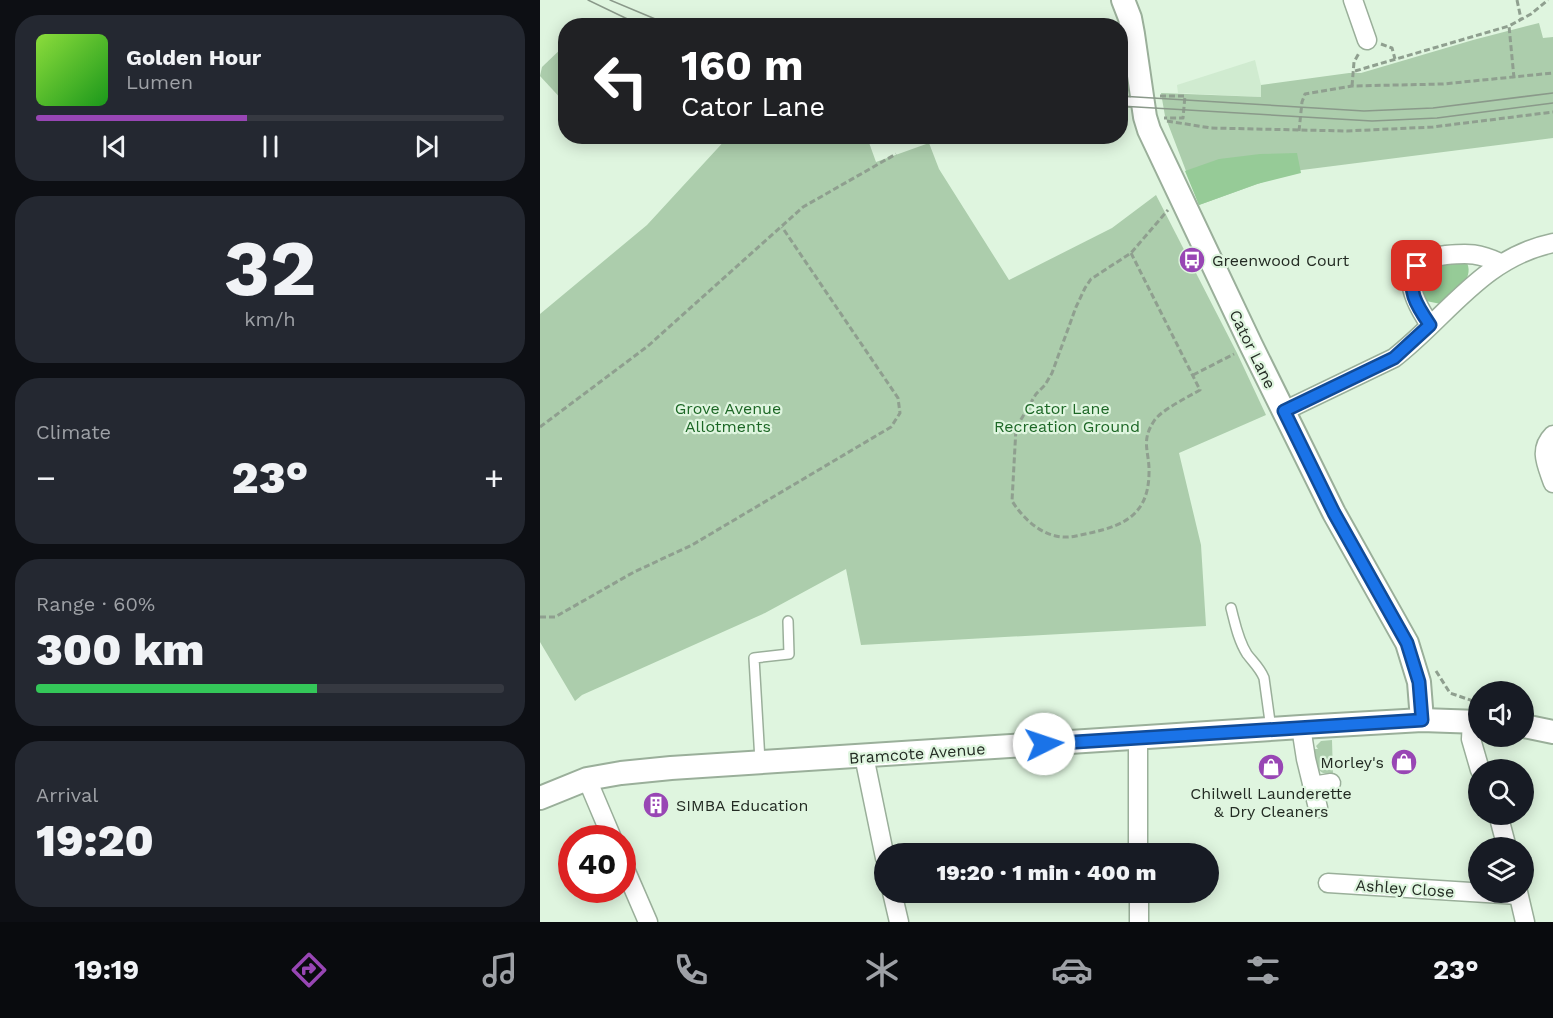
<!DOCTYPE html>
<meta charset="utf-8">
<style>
:root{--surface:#171b24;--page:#242831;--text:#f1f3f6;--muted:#9ea1a6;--line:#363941;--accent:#9846b4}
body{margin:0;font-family:"Work Sans",sans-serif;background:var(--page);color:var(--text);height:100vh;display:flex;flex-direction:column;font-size:22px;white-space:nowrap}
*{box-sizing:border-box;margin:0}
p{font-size:20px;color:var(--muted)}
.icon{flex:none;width:33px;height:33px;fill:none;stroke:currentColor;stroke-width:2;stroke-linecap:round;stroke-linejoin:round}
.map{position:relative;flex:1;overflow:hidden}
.side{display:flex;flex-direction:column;gap:15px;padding:15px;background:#0d0f14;width:540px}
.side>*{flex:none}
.top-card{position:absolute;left:18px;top:18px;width:570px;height:126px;border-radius:24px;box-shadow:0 3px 15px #0003;background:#202124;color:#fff;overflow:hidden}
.buttons{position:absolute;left:928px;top:681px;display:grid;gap:12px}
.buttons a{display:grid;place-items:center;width:66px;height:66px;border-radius:50%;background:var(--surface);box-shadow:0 3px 15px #0003;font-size:30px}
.speed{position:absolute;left:18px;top:825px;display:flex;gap:12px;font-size:30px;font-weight:700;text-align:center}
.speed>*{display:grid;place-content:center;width:78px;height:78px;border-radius:50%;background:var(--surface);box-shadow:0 3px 15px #0003;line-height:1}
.speed .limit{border:9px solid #d22;background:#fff;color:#111}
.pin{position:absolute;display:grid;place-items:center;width:51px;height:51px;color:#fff;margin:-26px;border-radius:12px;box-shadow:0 3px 9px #0006}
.me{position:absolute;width:66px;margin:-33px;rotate:86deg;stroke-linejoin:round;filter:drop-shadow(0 0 4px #0008)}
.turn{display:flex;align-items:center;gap:21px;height:126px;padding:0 24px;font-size:27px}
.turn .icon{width:78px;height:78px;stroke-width:2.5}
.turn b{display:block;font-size:42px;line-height:51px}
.big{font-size:45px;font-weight:800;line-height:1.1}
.side .tile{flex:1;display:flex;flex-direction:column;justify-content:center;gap:9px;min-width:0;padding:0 21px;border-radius:24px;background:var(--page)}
.side .dial{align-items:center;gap:0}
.dial b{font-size:78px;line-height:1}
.song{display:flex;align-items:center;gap:18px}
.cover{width:72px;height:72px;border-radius:9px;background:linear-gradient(135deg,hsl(90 70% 55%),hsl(120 70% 35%))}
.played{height:6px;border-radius:3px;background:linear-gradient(90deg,var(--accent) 45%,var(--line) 45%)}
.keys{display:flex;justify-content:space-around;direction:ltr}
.heat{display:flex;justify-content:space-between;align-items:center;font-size:33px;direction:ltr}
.charge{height:9px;border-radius:4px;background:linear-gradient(90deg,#34c759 60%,var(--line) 0)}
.trip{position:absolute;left:334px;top:843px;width:345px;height:60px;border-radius:30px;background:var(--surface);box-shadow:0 3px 15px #0003;font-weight:800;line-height:60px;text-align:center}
.menu{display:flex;height:96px;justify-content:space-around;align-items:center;background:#090b0e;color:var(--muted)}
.menu .icon{width:42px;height:42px}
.menu .on{color:var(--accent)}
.menu b{font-size:27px;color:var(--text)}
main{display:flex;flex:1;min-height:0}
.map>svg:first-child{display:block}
.built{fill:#d0ebd0}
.green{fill:#accdac}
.forest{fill:#96cb97}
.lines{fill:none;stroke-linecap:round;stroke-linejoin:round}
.service-casing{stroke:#9aaf9a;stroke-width:12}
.minor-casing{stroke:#9aaf9a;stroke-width:21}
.tertiary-casing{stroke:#9aaf9a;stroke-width:26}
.path{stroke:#8f9f8f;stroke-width:3;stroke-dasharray:6 3;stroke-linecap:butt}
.service{stroke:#fff;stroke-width:9}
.minor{stroke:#fff;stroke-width:18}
.tertiary{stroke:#fff;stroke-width:22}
.tram{stroke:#8a998a;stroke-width:1.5}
.route-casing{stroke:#114b97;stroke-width:15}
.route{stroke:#1a73e8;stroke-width:10}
.labels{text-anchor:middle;stroke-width:4.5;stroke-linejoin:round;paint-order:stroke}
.poi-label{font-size:16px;fill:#232b23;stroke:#dff5df;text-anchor:start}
.street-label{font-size:16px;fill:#232b23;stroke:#dff5df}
.park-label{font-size:16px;fill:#1d6726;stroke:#dff5df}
</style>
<main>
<section class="side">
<div class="tile">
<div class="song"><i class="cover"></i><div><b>Golden Hour</b><p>Lumen</p></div></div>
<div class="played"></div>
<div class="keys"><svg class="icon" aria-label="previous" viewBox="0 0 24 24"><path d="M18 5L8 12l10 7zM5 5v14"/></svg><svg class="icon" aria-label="pause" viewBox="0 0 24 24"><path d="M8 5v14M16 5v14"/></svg><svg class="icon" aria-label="next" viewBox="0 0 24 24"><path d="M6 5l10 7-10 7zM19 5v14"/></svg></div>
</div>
<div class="tile dial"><b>32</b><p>km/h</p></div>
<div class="tile"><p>Climate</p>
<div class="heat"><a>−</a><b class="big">23°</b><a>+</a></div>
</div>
<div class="tile"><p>Range · 60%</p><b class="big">300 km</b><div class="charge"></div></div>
<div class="tile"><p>Arrival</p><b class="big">19:20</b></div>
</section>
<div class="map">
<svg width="1013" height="922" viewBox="0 0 1013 922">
<rect width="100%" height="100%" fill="#dff5df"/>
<polygon class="built" points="715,60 721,85 721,97 638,93 637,85"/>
<g class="green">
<polygon points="999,23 1003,38 1013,37 1013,138 754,171 659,205 625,116 621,93 721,97 721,85 809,73 821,73 933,40"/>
<polygon points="25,45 25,103 0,76 2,67"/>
<polygon points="188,137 327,137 336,162 389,143 399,169 469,280 572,228 616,195 697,353 726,415 639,453 661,545 666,626 321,645 306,569 225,613 42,695 35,701 0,642 0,314 107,225"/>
<path d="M 792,740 L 793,775 C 776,773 778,769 772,754 L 775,749 L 778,749 L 776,746 L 781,741 Z"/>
</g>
<g class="forest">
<polygon points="757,153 761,173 717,184 659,205 645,171 679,159 720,154"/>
<path d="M 921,261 L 927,263 C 935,280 912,294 901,304 L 886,301 L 881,295 C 881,284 882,275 889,266 Z"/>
</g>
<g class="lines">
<defs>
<g id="service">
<polyline points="580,101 602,103"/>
<path d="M 691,608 C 695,623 698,640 707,654 C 713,662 720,668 724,678 L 731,729"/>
<polyline points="220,761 214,658 249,654 248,621"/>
</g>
<g id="minor">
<polyline points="813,0 827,40"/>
<path d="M 890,325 C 869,294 856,261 906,255 C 929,253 939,253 960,263"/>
<path d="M 744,411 L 854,358 C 908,316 942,258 1013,243"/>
<path d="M 1013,435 C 998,450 1007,465 1013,483"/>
<polyline points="932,721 931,739 940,770"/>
<polyline points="761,727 766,759 778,808"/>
<polyline points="598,738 598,854"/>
<polyline points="324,756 345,858"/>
<polyline points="47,779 72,838"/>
<polyline points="772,786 791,783"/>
<polyline points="958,814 967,848"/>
<polyline points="82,862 108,922"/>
<polyline points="788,883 978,895"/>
<polyline points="352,892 359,922"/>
<polyline points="599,892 599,922"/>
<polyline points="978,892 985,922"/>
</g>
<g id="tertiary">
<polyline points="583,0 590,18 593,34 605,117 609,130 711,345 794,513 867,643 879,682 882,720"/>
<polyline points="984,726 1013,732"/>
<polyline points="0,798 47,779 81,773 131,768 761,727 882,720 939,722"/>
</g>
</defs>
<use href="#service" class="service-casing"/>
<use href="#minor" class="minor-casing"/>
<use href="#tertiary" class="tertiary-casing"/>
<g class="path">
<polyline points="977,0 981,19"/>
<polyline points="841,44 852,48 855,59"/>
<polyline points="815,71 969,26"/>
<polyline points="974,78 969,26 991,14 1008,0"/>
<polyline points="812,86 814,62 819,53"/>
<polyline points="620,96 645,96 643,118 624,118"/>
<polyline points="627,121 671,128 807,131 893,127 1013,112"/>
<polyline points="759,131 762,102 765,94 812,86 903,84 1013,73"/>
<path d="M 591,253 L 660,390 C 648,397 621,410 614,421 C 600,442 610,452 609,474 C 608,522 574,528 536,536 C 509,542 486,523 472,501 L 476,428 L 496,394 L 505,385 L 512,373 L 536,307 L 545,288 L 551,279 L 591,253 L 628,210"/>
<polyline points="653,375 694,354"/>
<polyline points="0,427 108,346 263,207 356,154"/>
<polyline points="0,617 15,617 94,572 152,545 351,427 360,413 358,398 242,227"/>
<polyline points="896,671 910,693 936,702"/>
</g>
<use href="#service" class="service"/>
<use href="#minor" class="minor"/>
<use href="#tertiary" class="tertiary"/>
<g class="tram">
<polyline points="48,0 102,26"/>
<polyline points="70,0 132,26"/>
<polyline points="580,96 824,111 893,108 1013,93"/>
<polyline points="580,106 832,121 897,118 1013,103"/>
</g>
</g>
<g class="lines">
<defs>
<path id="route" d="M 504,744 L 882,720 L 879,682 L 867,643 L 794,513 L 744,411 L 854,358 L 890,325 C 877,306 865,289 877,266"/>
</defs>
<use href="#route" class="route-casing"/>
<use href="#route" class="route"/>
</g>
<defs>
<symbol id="bus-disc" viewBox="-11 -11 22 22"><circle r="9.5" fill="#9846b4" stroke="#dff5df"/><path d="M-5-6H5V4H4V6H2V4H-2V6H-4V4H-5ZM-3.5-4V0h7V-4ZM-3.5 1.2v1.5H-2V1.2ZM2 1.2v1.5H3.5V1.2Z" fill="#fff"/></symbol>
<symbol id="shop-disc" viewBox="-11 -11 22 22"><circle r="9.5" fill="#9846b4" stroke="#dff5df"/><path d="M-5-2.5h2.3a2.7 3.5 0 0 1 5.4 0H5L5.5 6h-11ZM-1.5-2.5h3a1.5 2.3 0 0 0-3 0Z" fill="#fff"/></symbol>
<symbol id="building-disc" viewBox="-11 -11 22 22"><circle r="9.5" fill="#9846b4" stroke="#dff5df"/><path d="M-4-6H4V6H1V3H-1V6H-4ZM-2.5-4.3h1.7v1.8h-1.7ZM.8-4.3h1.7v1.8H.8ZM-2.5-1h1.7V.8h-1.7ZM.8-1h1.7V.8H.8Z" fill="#fff"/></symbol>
</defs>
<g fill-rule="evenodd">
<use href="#bus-disc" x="637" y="245" width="30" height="30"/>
<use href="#shop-disc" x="849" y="747" width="30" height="30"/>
<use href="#shop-disc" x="716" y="752" width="30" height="30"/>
<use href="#building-disc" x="101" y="790" width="30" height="30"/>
</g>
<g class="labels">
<g class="poi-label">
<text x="672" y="266">Greenwood Court</text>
<text x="844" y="768" text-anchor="end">Morley's</text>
<text x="731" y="799" text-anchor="middle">Chilwell Launderette<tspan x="731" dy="18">&amp; Dry Cleaners</tspan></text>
<text x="136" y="811">SIMBA Education</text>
</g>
<g class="street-label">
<text transform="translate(713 349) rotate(64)" y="6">Cator Lane</text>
<text transform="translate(377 753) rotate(-4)" y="6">Bramcote Avenue</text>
<text transform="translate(865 888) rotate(4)" y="6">Ashley Close</text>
</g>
<g class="park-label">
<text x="188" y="414">Grove Avenue<tspan x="188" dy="18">Allotments</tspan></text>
<text x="527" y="414">Cator Lane<tspan x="527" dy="18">Recreation Ground</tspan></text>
</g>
</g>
</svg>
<div class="buttons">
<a><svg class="icon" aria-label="sound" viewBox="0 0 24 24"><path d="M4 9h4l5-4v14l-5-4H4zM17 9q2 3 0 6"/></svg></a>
<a><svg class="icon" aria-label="search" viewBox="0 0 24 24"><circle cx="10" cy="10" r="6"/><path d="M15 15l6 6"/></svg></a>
<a><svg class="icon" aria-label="layers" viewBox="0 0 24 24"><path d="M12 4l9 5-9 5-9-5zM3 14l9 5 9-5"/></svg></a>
</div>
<div class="speed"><div class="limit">40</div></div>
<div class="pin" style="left:877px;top:266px;background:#d93025"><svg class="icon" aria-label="arrive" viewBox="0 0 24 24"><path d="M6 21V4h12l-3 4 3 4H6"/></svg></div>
<svg class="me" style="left:504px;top:744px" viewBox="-20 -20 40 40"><circle r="19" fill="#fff"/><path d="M0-13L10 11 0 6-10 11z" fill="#1a73e8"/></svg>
<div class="trip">19:20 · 1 min · 400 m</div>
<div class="top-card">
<div class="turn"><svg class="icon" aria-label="left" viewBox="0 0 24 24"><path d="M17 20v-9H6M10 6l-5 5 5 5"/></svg><div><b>160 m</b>Cator Lane</div></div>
</div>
</div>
</main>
<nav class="menu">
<b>19:19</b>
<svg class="icon on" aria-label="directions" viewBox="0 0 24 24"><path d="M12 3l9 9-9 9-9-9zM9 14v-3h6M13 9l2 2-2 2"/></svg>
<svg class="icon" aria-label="music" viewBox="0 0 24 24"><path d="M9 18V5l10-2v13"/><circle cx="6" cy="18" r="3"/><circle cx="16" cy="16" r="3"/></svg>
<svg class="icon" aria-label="phone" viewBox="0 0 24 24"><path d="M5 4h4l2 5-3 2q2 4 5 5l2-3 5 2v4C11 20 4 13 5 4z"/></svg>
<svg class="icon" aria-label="climate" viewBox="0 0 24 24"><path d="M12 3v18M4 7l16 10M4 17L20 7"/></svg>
<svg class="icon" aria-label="car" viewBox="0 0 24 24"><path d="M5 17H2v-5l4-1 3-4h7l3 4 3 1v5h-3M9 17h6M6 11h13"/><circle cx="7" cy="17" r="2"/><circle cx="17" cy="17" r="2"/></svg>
<svg class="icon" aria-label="filters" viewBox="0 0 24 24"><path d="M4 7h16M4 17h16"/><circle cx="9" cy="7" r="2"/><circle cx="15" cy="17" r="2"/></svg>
<b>23°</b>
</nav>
